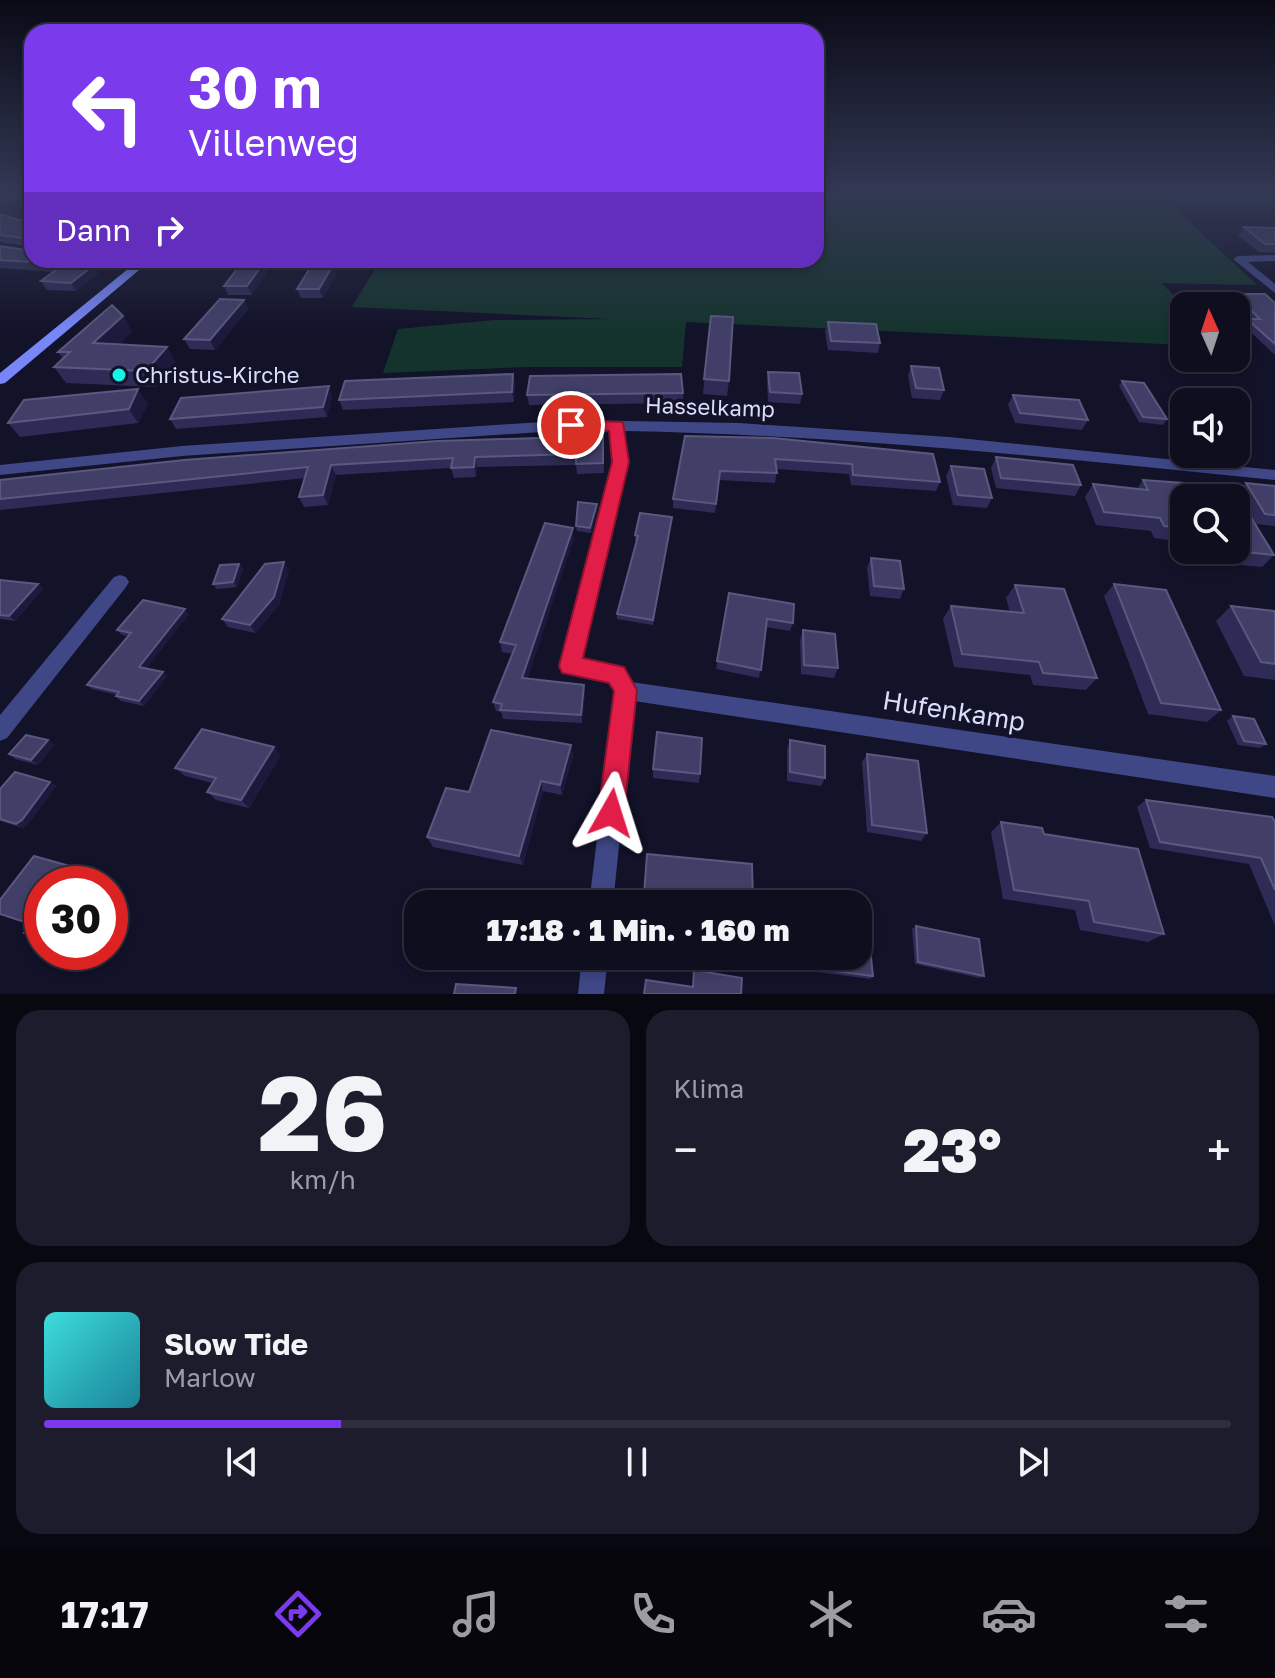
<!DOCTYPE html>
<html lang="de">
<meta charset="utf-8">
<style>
:root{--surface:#0e0e1f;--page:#1c1c2c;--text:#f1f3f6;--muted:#9b9ca4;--line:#2e2e3d;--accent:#7c3aed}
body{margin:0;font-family:"Golos Text",sans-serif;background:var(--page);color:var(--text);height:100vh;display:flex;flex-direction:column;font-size:30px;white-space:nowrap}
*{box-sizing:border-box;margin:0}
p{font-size:26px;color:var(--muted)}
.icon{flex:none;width:44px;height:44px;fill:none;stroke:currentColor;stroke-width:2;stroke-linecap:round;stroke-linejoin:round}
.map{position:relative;height:994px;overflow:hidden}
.side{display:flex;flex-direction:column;gap:16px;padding:16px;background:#080811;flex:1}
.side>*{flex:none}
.top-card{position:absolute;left:24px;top:24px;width:800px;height:244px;border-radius:24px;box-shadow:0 4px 12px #0003,0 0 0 2px var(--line);background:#7c3aed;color:#fff;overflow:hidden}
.needle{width:52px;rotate:357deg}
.buttons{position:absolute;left:1170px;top:292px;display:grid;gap:16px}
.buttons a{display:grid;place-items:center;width:80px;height:80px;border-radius:16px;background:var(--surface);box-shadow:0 4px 12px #0003,0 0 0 2px var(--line);font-size:40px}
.speed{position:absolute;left:24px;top:866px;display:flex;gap:16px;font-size:40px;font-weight:700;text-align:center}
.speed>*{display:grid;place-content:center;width:104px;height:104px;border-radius:50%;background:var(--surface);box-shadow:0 4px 12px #0003,0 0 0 2px var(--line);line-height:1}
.speed .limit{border:12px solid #d22;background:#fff;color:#111}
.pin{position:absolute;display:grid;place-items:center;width:68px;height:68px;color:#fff;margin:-34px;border:4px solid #fff;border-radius:50%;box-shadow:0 2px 8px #0007}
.me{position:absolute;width:88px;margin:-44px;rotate:6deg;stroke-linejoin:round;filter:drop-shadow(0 0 6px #0008)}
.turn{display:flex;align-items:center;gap:28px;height:168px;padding:0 32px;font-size:36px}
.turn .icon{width:104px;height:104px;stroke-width:2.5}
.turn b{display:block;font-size:56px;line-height:68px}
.then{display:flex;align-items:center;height:76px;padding:0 32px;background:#0003;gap:16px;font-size:30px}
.big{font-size:60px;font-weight:800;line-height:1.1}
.side .widget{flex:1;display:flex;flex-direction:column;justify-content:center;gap:12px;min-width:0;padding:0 28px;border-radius:24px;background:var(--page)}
.side .dial{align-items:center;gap:0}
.dial b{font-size:104px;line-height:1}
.song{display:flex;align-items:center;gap:24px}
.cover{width:96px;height:96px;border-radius:12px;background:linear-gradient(135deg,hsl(180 70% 55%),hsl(190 70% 35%))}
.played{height:8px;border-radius:4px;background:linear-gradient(90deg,var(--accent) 25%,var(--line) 25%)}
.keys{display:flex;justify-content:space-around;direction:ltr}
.heat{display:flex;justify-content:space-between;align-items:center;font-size:44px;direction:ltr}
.side .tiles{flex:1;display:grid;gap:16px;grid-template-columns:1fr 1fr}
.widget:last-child{grid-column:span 2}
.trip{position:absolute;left:404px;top:890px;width:468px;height:80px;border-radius:24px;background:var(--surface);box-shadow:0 4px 12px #0003,0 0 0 2px var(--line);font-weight:800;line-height:80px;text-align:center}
.tab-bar{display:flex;height:128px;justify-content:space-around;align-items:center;background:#06060c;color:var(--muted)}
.tab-bar .icon{width:56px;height:56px}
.tab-bar .on{color:var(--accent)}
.tab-bar b{font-size:36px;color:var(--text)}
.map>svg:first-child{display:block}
.green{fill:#15332d}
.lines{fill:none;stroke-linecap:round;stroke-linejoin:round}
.street{fill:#3f4786;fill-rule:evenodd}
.secondary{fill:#7787f9;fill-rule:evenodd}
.wall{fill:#2e2c56}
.shaded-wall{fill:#1b1a3c}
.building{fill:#413f68;stroke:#59587f;stroke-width:2}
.route{fill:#e11d48;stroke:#92132f;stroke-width:2}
.poi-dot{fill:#11f5e9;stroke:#121229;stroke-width:3}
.labels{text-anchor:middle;stroke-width:7;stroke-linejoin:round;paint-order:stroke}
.poi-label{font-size:22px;fill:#dcddfd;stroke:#121229;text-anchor:start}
.street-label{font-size:22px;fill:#dcddfd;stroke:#121229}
.near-street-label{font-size:26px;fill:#dcddfd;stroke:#121229}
</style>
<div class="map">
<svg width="1275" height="994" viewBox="0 0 1275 994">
<rect width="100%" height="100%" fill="#121229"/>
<polygon class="green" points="816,193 1275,193 1275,201 1164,198 1257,285 1162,283 1184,307 1184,345 686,322 682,367 528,367 383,373 398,329 494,320 610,319 352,307 380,260 816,260"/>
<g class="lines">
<g class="street">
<polygon points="1275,255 1275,261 1248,262 1275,284 1275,293 1233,259 1238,256"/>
<path d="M 571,420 L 739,423 L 949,437 L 1275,470 L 1275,480 C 1058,458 843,435 625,431 L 628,462 L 581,659 L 623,668 L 631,682 L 1275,776 L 1275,798 L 634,701 L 613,904 L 589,904 L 615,691 L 610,682 L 563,672 L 560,666 L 612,462 L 610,430 L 571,430 L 182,456 L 0,475 L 0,465 L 182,446 Z"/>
<polygon points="120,575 126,577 129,582 126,587 7,738 0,741 0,715 114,577"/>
<polygon points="582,956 608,956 604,994 578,994"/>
</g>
<polygon class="secondary" points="139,260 151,260 5,383 0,384 0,373"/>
</g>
<g class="wall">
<polygon points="0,214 115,260 76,291 47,290 41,281 54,272 0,268 0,246 26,250 30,247 0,242 0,243"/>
<polygon points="1244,227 1275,228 1275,253 1259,252 1238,236"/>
<polygon points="244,260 252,295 228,295 224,286"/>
<polygon points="315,260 344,260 323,298 301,298 297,289"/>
<polygon points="1234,294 1275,303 1275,355 1243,325 1247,319 1249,319 1230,300"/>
<polygon points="244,300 248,309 215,350 190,349 184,339"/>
<polygon points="123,316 132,332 119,344 176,363 156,387 66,383 54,367 63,359 58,352"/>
<polygon points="711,316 729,381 727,396 703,394"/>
<polygon points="828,322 880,343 878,353 828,350 825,332"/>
<polygon points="911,366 944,390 940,400 912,398 908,376"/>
<polygon points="768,372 802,394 800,404 768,402 767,382"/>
<polygon points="513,374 515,384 514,402 343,410 339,400"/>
<polygon points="1122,381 1167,419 1163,425 1139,422 1119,386"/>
<polygon points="683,393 683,403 529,405 527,395"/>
<polygon points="1013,395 1088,420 1082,430 1015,423 1008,405"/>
<polygon points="332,396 327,417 176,429 170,419"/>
<polygon points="148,404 138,423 20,437 8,423"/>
<polygon points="1180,408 1184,408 1184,439 1172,418"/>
<polygon points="603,436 604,473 577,474 576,465 477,467 476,477 454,478 451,468 336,475 328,505 304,507 299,497 305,478 0,510 0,480"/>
<polygon points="773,438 940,482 936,491 851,485 849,474 777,469 775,483 719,480 715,513 673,508 673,499"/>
<polygon points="996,457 1081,485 1075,496 996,488 991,468"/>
<polygon points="951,466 992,498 987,508 953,505 946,476"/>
<polygon points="1143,480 1184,498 1184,542 1154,538 1151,531 1096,525 1085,497 1093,484 1137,489"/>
<polygon points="1246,483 1275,486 1275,526 1256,524 1237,493"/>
<polygon points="597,509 591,533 577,531 576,526"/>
<polygon points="672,517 653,625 617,619 617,614 637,541 635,541 635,535"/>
<polygon points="574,538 527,678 585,694 582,723 503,719 501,712 496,711 493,702 513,654 502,652 500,642"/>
<polygon points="1214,550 1236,550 1274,555 1262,567 1221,563"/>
<polygon points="871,558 904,589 900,599 870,596 867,568"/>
<polygon points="284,562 289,570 279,605 255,633 228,627 222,619"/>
<polygon points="239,564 243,569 237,587 217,589 213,584"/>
<polygon points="0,580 38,584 43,589 15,621 0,619"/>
<polygon points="1114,584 1221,710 1207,722 1148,714 1104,596"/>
<polygon points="1015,585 1097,678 1086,690 1033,685 1030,675 954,667 943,619 951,606 1010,612 1006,598"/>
<polygon points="729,593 793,623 790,631 766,627 759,678 716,669"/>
<polygon points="1231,606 1275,611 1275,680 1244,676 1216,621"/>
<polygon points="189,614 146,668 167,676 144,706 121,701 116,696 117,695 92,689 87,685 128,636 122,635 117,630"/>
<polygon points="803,630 838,668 834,678 801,674 800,640"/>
<polygon points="1233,716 1266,744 1260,748 1238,745 1227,721"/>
<polygon points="48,740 54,745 38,765 15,759 9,754"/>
<polygon points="790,740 825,778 821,786 787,781 787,749"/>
<polygon points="571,745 573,756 562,795 543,791 523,865 433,847 427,837"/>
<polygon points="867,754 927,833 921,841 867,832 862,762"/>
<polygon points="281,755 249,808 216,800 207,792 212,783 185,776 175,768"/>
<polygon points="653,769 700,774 699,783 653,778"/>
<polygon points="50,782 56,786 28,824 23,828 0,821 0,789"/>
<polygon points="1146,800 1275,822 1275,926 1249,864 1150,848 1137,807"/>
<polygon points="1001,822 1044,834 1164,934 1148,942 1080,930 1075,910 1003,899 991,832"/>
<polygon points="647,854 753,904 666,904 644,902"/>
<polygon points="916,926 984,976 980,978 915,964 912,929"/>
<polygon points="809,956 858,956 873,976 870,979 810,971"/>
</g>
<g class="shaded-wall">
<polygon points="100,260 115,260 76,291 71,283"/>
<polygon points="266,260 276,260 252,295 247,286"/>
<polygon points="336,260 344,260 323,298 319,289"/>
<polygon points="244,300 248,309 215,350 210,340"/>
<polygon points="123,316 132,332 103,359 93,343"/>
<polygon points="167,347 176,363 156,387 146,371"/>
<polygon points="513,374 515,384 514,402 512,392"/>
<polygon points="329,386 332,396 327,417 323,407"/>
<polygon points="138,389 148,404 138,423 129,409"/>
<polygon points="475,457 477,467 476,477 474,467"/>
<polygon points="331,465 336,475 328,505 323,495"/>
<polygon points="597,504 597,509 591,533 590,528"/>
<polygon points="573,528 574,538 525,687 522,678"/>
<polygon points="284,562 289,570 279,605 255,633 250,625"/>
<polygon points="239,564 243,569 237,587 233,582"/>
<polygon points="38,584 43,589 15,621 9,616"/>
<polygon points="185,609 189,614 144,672 139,667"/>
<polygon points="163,672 167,676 144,706 139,701"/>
<polygon points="584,685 585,694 582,723 581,715"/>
<polygon points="48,740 54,745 38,765 31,760"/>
<polygon points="571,745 573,756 562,795 560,785"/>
<polygon points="274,747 281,755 249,808 241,800"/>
<polygon points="541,781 543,791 523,865 519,856"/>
<polygon points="50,782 56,786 28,824 23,828 16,824"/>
<polygon points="109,877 115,880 110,887 110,884 104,884"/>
</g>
<g class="building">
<polygon points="0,214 32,224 32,260 100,260 71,283 41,281 64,264 0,260 0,246 26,250 30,247 29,239 0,235"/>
<polygon points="1244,227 1275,228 1275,244 1265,244"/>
<polygon points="244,260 266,260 247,286 224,286"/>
<polygon points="315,260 336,260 319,289 297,289"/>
<polygon points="1234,294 1265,294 1275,303 1275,344 1247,319 1260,319"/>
<polygon points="220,299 244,300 210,340 184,339"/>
<polygon points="112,305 123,316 93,343 167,347 146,371 54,367 70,352 58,352"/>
<polygon points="711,316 733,317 729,381 704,379"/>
<polygon points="828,322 876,324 880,343 831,341"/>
<polygon points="911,366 939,368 944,390 916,388"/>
<polygon points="768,372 799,373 802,394 770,392"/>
<polygon points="513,374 512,392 339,400 345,381"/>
<polygon points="681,374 683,393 527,395 530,376"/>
<polygon points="1122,381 1144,383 1167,419 1143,417"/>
<polygon points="329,386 323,407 170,419 181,398"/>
<polygon points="138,389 129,409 8,423 24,400"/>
<polygon points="1013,395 1079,400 1088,420 1020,413"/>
<polygon points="603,436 603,463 576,464 576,454 475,457 474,467 451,468 453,458 331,465 323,495 299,497 308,467 0,499 0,480 184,460 438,441"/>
<polygon points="685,436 773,438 933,454 940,482 853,475 852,464 775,459 777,473 720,471 716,504 673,499"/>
<polygon points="996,457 1073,465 1081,485 1001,478"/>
<polygon points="951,466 984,469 992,498 958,495"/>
<polygon points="1143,480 1211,485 1218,498 1184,498 1184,528 1164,526 1160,518 1104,512 1093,484 1148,490"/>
<polygon points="1246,483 1275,486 1275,515 1265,514"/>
<polygon points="578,502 597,504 590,528 576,526"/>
<polygon points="1236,505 1244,506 1274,555 1233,551 1236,550"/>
<polygon points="640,513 672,517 653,620 617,614 638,536 635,535"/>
<polygon points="545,523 573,528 522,678 584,685 581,715 500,710 502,704 493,702 516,645 500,642"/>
<polygon points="871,558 900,561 904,589 874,586"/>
<polygon points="284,562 274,597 250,625 222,619 265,564"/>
<polygon points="239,564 233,582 213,584 220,565"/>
<polygon points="0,580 38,584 9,616 0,615"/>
<polygon points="1114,584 1166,590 1221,710 1161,703"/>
<polygon points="1015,585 1064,589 1097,678 1043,673 1039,662 962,654 951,606 1024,613"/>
<polygon points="729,593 794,604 793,623 767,619 761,670 717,661"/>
<polygon points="143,600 185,609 139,667 163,672 139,701 116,696 119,692 87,685 131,633 117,630"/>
<polygon points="1231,606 1275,611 1275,664 1261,662"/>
<polygon points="803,630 835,634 838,668 804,665"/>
<polygon points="1233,716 1254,719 1266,744 1244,741"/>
<polygon points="202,729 274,747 241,800 207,792 216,778 175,768"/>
<polygon points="491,730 571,745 560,785 541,781 519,856 427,837 446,788 469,792"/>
<polygon points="657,732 702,738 700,774 653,769"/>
<polygon points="26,735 48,740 31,760 9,754"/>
<polygon points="790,740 825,746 825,778 790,772"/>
<polygon points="867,754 918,761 927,833 872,825"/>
<polygon points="15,772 50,782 22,820 16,824 0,819 0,789"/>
<polygon points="1146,800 1272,817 1275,822 1275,890 1261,858 1160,842"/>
<polygon points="1001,822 1042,828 1044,834 1138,849 1164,934 1094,922 1089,901 1014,890"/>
<polygon points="647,854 752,864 753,904 726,904 644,895"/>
<polygon points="34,856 109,877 104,884 42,884 42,938 24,933 31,924 0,914 0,900"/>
<polygon points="474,895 534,900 533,904 472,904"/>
<polygon points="916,926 979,939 984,976 918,962"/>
<polygon points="858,938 869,939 873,976 812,968 811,956 858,956"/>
<polygon points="694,970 742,978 741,994 644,994 646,980 693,987"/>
<polygon points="456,984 516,988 515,994 454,994"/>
</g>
<linearGradient id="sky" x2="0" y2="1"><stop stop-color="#0a0a17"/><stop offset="0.58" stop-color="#333954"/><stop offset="1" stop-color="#333954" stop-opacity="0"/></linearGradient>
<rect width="1275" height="332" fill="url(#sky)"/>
<polygon class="route" points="571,420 623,422 629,462 583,658 624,667 637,690 624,813 620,823 611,826 602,823 598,813 614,691 609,683 562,673 559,666 612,462 609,431 566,429 563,425"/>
<circle class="poi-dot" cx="119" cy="375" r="8"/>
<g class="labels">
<g class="poi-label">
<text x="135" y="383">Christus-Kirche</text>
</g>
<g class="street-label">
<text transform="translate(710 407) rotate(2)" y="8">Hasselkamp</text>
</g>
<g class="near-street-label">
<text transform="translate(954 711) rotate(9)" y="9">Hufenkamp</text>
</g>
</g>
</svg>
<div class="buttons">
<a><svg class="needle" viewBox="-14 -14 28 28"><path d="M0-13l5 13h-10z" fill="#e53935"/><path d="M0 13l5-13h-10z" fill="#9b9ca4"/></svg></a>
<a><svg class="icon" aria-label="sound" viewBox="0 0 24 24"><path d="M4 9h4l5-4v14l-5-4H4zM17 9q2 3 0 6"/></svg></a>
<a><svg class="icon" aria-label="search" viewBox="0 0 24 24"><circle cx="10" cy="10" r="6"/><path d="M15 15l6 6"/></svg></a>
</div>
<div class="speed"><div class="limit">30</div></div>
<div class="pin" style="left:571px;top:425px;background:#d93025"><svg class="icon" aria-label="arrive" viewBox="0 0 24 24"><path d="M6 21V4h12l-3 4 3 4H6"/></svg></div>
<svg class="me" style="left:611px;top:813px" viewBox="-20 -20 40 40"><path d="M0-17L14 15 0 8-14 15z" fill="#e11d48" stroke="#fff" stroke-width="4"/></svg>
<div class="trip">17:18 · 1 Min. · 160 m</div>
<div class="top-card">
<div class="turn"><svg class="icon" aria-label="left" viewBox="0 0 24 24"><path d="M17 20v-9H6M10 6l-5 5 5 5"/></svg><div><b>30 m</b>Villenweg</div></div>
<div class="then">Dann<svg class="icon" aria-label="right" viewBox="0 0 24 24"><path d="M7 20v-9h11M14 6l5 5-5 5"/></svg></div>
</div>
</div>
<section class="side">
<div class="tiles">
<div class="widget dial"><b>26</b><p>km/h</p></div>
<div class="widget"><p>Klima</p>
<div class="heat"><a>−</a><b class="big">23°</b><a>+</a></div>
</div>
<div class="widget">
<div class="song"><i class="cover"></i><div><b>Slow Tide</b><p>Marlow</p></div></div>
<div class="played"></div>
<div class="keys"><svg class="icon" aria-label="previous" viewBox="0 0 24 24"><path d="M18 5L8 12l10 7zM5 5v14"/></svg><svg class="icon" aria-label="pause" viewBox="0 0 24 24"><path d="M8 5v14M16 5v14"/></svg><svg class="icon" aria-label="next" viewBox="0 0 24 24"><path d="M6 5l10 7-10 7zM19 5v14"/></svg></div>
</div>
</div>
</section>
<nav class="tab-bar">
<b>17:17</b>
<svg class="icon on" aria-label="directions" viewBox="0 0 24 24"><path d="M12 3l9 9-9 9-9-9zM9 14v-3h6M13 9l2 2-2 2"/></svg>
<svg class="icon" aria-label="music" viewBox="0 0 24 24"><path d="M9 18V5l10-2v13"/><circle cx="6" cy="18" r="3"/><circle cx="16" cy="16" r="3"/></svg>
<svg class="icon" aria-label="phone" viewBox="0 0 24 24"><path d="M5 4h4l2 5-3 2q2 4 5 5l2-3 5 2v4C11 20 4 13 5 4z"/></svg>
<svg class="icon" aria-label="climate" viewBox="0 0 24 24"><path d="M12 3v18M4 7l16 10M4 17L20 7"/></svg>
<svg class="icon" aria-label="car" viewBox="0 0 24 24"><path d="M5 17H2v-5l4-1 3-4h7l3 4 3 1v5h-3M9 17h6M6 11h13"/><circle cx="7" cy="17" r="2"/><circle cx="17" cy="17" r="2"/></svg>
<svg class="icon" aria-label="filters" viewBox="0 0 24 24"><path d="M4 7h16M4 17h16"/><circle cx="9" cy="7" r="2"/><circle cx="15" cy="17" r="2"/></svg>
</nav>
